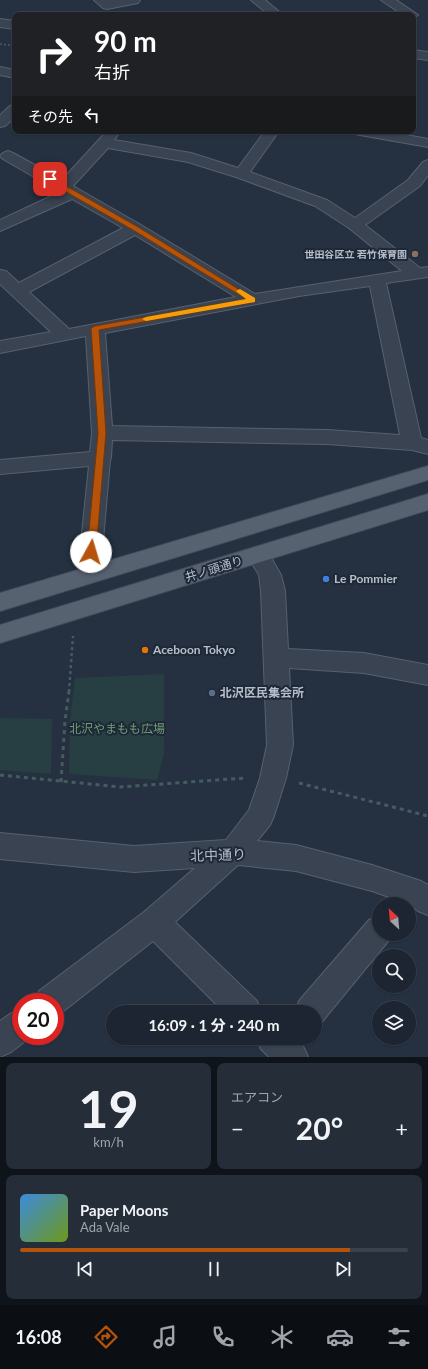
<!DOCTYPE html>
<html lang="ja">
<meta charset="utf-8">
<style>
:root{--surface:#1c2531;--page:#252d39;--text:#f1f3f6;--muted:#a0a5ab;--line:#3a424d;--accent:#b45309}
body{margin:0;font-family:Lato,"Noto Sans JP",sans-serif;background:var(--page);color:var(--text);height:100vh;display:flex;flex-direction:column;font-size:15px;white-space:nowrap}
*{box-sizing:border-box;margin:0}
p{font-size:13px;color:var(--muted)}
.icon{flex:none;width:22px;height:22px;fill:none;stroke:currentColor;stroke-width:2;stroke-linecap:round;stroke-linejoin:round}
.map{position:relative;height:1057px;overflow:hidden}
.drawer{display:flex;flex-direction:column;gap:6px;padding:6px;background:#0f141b;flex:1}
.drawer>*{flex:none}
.guide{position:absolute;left:12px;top:12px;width:404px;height:122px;border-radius:8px;box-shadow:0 1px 3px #0004,0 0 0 1px var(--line);background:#202124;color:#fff;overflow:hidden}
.needle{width:26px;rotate:334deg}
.tools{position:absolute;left:372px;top:897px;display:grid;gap:8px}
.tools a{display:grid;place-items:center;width:44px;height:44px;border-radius:50%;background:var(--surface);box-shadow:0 1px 3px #0004,0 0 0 1px var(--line);font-size:20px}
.speed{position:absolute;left:12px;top:993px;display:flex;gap:8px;font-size:20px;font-weight:700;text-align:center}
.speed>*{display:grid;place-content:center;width:52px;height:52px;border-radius:50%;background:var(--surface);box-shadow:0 1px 3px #0004,0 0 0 1px var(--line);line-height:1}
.speed .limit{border:6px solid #d22;background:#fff;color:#111}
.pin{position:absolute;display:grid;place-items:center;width:34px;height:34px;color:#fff;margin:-17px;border-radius:8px;box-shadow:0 2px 6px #0006}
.me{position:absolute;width:44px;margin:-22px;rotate:6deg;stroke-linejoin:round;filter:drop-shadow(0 0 3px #0008)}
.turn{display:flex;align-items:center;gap:14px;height:84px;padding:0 16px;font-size:18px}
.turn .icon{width:52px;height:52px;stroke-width:2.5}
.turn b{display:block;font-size:28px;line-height:34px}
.then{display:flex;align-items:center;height:38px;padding:0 16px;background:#0003;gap:8px;font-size:15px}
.big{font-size:30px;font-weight:700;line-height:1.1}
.drawer .widget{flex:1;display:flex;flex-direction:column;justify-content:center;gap:6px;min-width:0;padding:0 14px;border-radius:8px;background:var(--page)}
.drawer .dial{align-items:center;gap:0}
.dial b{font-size:52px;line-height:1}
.song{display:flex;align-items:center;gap:12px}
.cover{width:48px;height:48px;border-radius:6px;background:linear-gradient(135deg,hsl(210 70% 55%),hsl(80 70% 35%))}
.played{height:4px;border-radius:2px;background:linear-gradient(90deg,var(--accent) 85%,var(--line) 85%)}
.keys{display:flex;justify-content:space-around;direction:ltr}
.heat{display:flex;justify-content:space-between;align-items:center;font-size:22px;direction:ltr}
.drawer .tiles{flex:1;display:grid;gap:6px;grid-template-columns:1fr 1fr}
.widget:last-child{grid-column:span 2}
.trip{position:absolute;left:106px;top:1005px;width:216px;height:40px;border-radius:20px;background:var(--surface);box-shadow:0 1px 3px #0004,0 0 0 1px var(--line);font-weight:700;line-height:40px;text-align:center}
.menu{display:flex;height:64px;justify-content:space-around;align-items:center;background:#0b0f14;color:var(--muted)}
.menu .icon{width:28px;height:28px}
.menu .active{color:var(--accent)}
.menu b{font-size:18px;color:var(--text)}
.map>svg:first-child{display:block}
.green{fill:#273f42}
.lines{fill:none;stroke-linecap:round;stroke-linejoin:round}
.minor-casing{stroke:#57616e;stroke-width:2}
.major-casing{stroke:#434c5a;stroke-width:2}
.path-far2{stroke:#455c5f;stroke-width:1.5;stroke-dasharray:2 2;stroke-linecap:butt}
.path-far1{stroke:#455c5f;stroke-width:2.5;stroke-dasharray:3 3;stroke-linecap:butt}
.path{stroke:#455c5f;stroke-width:3;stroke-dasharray:4 4;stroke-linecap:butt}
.minor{fill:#394351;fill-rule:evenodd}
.major{fill:#576271;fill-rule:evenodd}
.route{fill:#b45309;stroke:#753606}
.slow{fill:#f59e0b}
.education-dot{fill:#8d6e63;stroke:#1e2836;stroke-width:1.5}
.shop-dot{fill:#3f7fe0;stroke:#1e2836;stroke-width:1.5}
.food-dot{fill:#e8710a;stroke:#1e2836;stroke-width:1.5}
.service-dot{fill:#5c6f8a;stroke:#1e2836;stroke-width:1.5}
.labels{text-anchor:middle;stroke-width:4;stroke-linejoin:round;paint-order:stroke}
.far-poi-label{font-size:10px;font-weight:bold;fill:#b6becb;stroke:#1e2836;text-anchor:end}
.street-label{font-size:12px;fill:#b6becb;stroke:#1e2836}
.poi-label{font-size:12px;font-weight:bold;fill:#b6becb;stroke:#1e2836;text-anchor:start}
.park-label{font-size:12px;fill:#6c9d78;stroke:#1e2836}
.near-street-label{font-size:14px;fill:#b6becb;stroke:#1e2836}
</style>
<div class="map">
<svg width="428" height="1057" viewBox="0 0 428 1057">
<rect width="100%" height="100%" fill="#253141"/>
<g class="green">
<polygon points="164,674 164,753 157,780 69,774 70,721 75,678"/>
<polygon points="0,718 52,719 51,774 0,770"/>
</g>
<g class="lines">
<defs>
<g id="minor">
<polygon points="94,0 140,0 138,3 107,9 103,8"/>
<polygon points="251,0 265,0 283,15 269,15"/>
<polygon points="381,0 396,0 418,15 413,18 413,15 403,15"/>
<polygon points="0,19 15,21 15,29 0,27"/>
<polygon points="413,50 428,52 428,60 413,58"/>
<polygon points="0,67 15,70 15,78 0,75"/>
<polygon points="15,105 15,117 5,126 0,127 0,115 10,106"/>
<path d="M 107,131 L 121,131 L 114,140 L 191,153 L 238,168 L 265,131 L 279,131 L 250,172 L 327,200 L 355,218 L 408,180 L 423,162 L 428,160 L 428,175 L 420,186 L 365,225 L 420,268 L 428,267 L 428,277 L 386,283 L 421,438 L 428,440 L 428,454 L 412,450 L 327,444 L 112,440 L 111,458 L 110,460 L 102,552 L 99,558 L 91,560 L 83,558 L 80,552 L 89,466 L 0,474 L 0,460 L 90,452 L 92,433 L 86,336 L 0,353 L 0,341 L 51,332 L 0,284 L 0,270 L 6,271 L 19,283 L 123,228 L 72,199 L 0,231 L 0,220 L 60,192 L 3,159 L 0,156 L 3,153 L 8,151 L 13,153 L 62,180 ZM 108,148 L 188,162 L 236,177 L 315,206 L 349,228 L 402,271 L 255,294 L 141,225 L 73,186 ZM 135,235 L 236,297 L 69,329 L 29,292 ZM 370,286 L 400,435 L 327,430 L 112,426 L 105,333 L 299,296 Z"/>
<polygon points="353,131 385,131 428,139 428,147 360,135 355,134"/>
<polygon points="258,547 266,549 281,575 285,591 288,649 364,653 428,665 428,685 364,673 289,668 293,745 286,778 274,816 270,825 257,841 296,845 372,865 421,881 428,885 428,915 418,911 409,904 372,891 296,871 238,865 175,922 257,1001 261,1012 224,1012 153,941 61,1013 55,1015 55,1002 35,1002 39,991 144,912 195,868 134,872 0,859 0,833 134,846 226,840 249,810 260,778 267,745 261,591 259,575 247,555 250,549"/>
<polygon points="379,916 379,934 392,934 389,940 321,1023 315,1025 315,1012 295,1012 299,1001 369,920"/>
<polygon points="21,1009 21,1036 32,1036 11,1052 0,1057 0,1021 10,1014"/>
<polygon points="256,1038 295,1038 303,1046 308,1057 269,1057 261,1049"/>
</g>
<g id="major">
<polygon points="428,466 428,480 0,611 0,593"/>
<polygon points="428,494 428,510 0,643 0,625"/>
</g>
</defs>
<use href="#minor" class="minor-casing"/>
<use href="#major" class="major-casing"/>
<polyline class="path-far2" points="0,44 15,46"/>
<polyline class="path-far1" points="69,692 73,636"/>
<g class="path">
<polyline points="0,775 120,787 245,778"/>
<polyline points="61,782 65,721 69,691"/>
<polyline points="299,783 428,816"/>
</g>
<use href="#minor" class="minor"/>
<use href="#major" class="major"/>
</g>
<polygon class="route" points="47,178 52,178 138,227 256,300 253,302 99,330 106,433 96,552 91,556 87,552 98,433 91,328 95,326 246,299 133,230 47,181"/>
<polygon class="slow" points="240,289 255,298 255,302 146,321 142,319 146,317 246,299 236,291"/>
<circle class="education-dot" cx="415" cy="254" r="4"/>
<circle class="shop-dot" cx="326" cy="579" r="4"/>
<circle class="food-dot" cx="145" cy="650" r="4"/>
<circle class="service-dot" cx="212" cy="693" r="4"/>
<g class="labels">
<g class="far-poi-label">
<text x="407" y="258">世田谷区立 若竹保育園</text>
</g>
<g class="street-label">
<text transform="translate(214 569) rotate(-17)" y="4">井ノ頭通り</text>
</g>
<g class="poi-label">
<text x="334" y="583">Le Pommier</text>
<text x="153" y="654">Aceboon Tokyo</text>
<text x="220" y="697">北沢区民集会所</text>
</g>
<g class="park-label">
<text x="117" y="733">北沢やまもも広場</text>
</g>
<g class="near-street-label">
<text transform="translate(218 855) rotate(-2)" y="5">北中通り</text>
</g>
</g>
</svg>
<div class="tools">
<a><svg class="needle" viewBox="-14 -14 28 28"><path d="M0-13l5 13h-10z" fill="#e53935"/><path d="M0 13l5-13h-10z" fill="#a0a5ab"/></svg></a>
<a><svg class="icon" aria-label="search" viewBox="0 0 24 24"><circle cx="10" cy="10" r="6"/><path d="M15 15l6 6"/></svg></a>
<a><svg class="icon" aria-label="layers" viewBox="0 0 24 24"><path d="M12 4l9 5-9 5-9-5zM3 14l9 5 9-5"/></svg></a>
</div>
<div class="speed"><div class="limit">20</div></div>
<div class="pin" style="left:50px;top:179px;background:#d93025"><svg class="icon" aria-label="arrive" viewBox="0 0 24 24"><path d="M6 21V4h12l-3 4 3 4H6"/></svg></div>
<svg class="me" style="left:91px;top:552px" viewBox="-20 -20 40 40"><circle r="19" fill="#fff"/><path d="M0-13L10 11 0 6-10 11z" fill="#b45309"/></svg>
<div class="trip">16:09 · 1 分 · 240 m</div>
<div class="guide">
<div class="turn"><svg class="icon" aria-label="right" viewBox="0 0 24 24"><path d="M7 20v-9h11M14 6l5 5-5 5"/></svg><div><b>90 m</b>右折</div></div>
<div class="then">その先<svg class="icon" aria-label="left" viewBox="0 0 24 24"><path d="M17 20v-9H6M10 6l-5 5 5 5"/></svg></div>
</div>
</div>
<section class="drawer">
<div class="tiles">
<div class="widget dial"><b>19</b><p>km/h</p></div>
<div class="widget"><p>エアコン</p>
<div class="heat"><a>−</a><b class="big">20°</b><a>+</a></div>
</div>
<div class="widget">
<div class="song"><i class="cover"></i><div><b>Paper Moons</b><p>Ada Vale</p></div></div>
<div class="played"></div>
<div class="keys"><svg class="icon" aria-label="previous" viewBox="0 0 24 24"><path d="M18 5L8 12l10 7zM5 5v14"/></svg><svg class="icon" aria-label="pause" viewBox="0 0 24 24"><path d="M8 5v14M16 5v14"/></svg><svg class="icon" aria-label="next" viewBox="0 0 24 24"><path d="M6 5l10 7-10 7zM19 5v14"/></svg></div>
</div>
</div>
</section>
<nav class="menu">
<b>16:08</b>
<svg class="icon active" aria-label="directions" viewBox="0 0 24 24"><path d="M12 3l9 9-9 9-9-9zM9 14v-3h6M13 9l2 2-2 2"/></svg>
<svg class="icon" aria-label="music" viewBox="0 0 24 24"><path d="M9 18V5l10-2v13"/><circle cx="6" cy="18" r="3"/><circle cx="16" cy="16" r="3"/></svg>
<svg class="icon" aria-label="phone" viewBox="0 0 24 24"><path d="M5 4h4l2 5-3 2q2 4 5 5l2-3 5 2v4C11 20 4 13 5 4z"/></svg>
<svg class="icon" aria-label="climate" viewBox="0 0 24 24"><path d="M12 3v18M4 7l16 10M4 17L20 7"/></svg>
<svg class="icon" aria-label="car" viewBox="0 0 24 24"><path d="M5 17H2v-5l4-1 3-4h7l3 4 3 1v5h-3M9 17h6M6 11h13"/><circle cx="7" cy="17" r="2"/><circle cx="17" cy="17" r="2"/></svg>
<svg class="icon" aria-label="filters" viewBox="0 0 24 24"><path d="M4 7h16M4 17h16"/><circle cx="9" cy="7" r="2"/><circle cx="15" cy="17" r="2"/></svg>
</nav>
